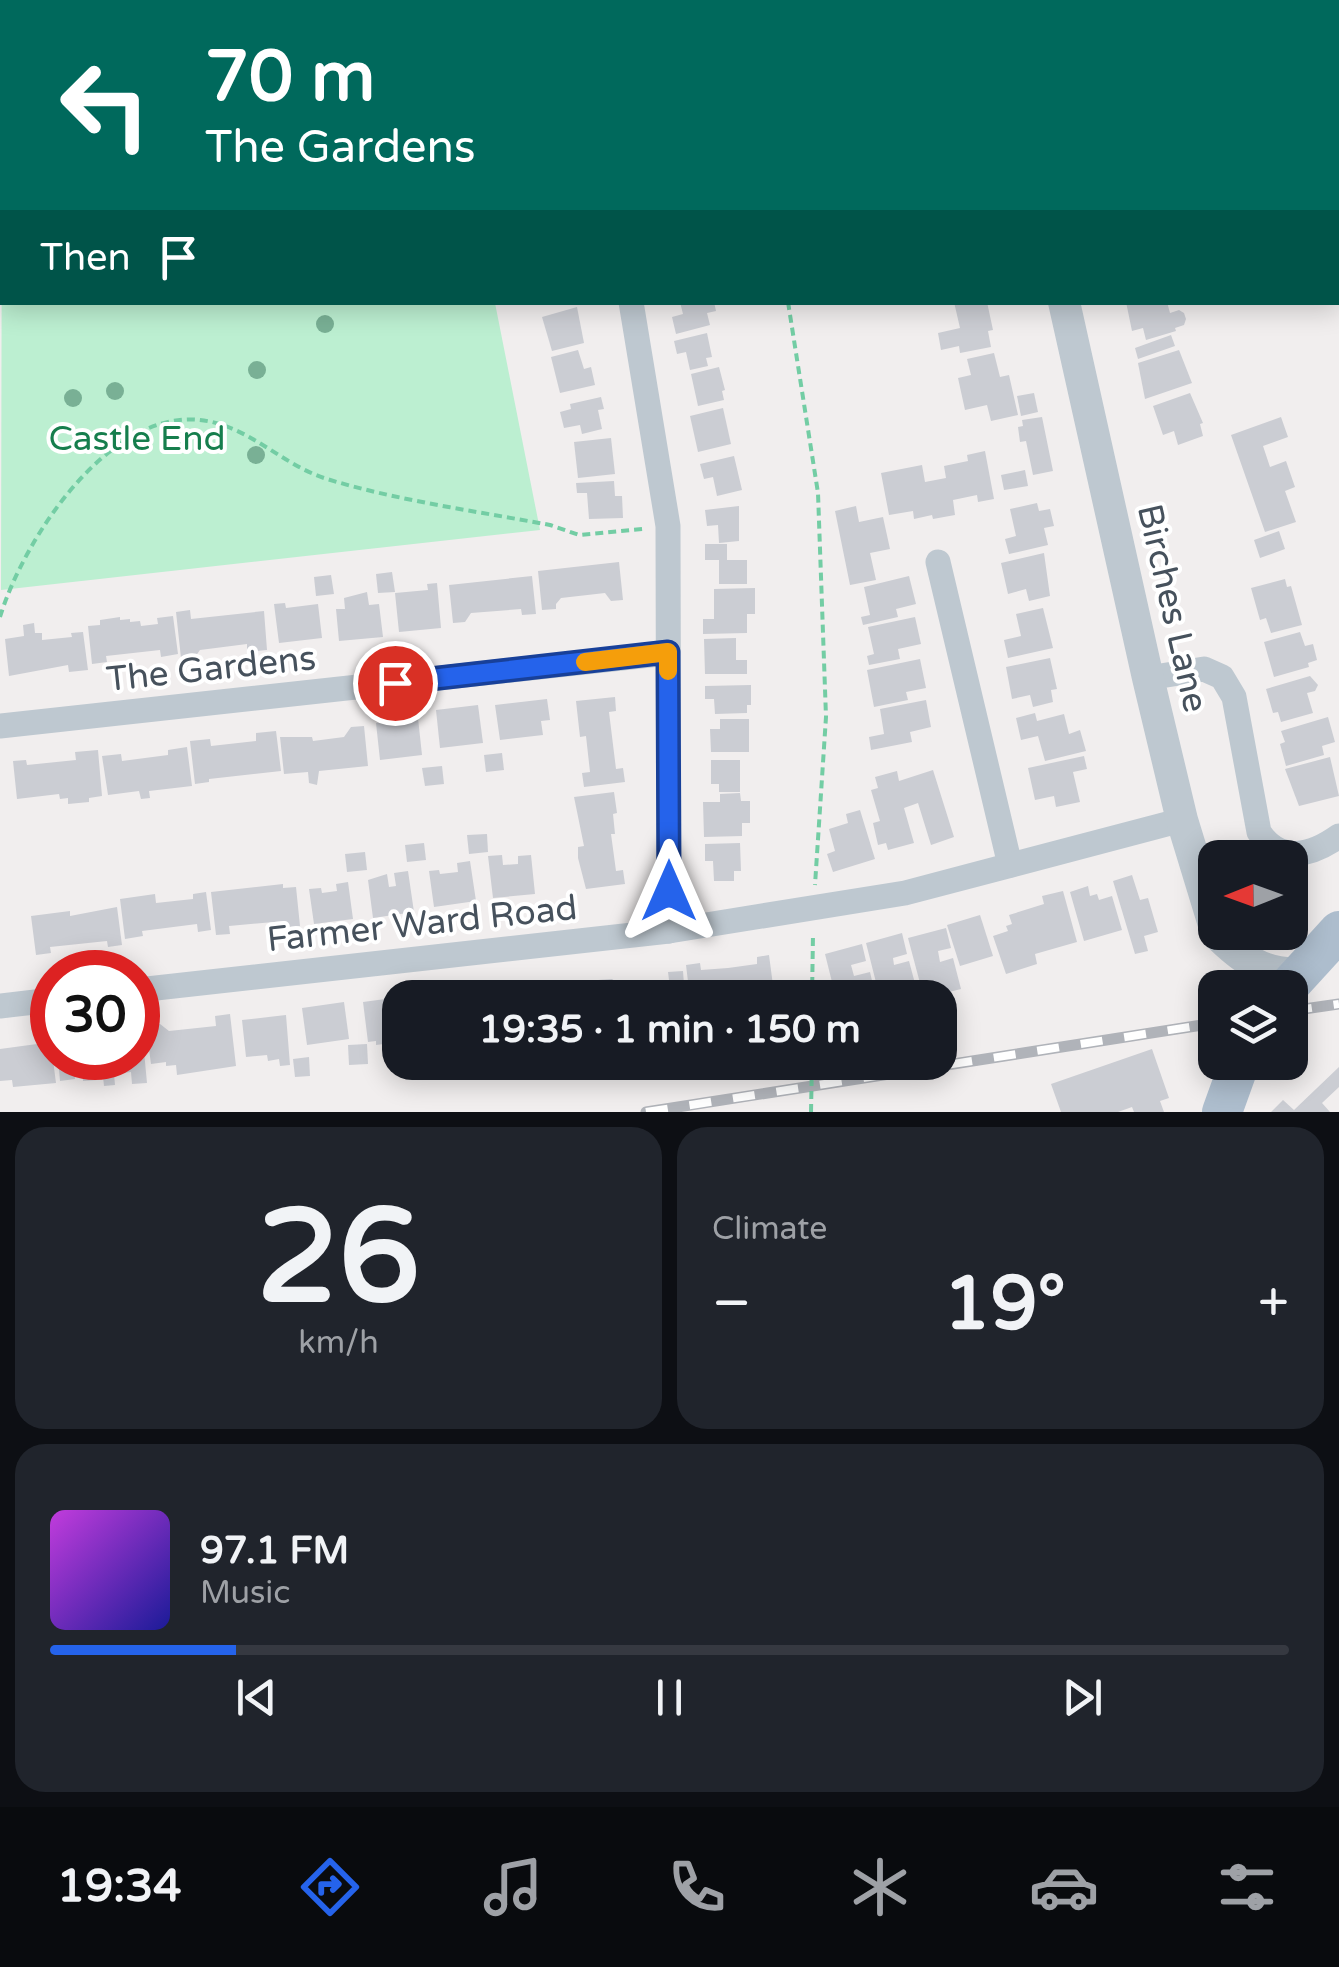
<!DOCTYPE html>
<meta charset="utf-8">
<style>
:root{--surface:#171b24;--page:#20242c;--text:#f1f3f6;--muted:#9ea1a6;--line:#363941;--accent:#2563eb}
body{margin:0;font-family:"Varela Round",sans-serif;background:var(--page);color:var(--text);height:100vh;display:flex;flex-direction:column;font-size:38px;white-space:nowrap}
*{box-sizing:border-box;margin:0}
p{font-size:32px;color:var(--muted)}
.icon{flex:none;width:55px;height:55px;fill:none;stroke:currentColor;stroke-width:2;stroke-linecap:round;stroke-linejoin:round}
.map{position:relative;height:1112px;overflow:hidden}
.drawer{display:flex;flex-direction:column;gap:15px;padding:15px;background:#0d0f14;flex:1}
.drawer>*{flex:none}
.banner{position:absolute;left:0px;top:0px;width:1340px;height:305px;box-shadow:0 5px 25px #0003;background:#00695c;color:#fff;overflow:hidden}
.needle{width:65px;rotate:269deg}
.controls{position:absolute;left:1198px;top:840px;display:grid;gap:20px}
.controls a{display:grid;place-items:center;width:110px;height:110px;border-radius:20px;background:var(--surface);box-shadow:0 5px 25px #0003;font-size:50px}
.speed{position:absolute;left:30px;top:950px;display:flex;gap:20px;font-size:50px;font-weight:700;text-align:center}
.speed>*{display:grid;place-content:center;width:130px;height:130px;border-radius:50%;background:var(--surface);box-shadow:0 5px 25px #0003;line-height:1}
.speed .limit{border:15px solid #d22;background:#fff;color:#111}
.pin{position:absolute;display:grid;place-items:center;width:85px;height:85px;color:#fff;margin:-42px;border:5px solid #fff;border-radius:50%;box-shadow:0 2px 10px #0007}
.me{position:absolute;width:110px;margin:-55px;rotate:0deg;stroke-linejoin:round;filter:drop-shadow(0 0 8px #0008)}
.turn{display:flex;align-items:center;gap:35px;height:210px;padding:0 40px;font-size:45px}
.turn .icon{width:130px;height:130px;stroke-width:2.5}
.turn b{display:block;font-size:70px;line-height:85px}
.then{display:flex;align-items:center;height:95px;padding:0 40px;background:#0003;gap:20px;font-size:38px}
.big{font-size:75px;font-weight:700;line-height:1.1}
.drawer .tile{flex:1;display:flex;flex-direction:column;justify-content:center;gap:15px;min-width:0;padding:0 35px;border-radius:30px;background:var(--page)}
.drawer .dial{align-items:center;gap:0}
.dial b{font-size:130px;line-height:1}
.song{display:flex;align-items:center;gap:30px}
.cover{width:120px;height:120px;border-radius:15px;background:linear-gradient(135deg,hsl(290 70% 55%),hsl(240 70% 35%))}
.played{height:10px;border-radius:5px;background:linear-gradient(90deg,var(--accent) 15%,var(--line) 15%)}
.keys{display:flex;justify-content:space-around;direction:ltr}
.heat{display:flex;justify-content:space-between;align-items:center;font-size:55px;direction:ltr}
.drawer .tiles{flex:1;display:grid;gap:15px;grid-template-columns:1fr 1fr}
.tile:last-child{grid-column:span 2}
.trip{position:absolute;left:382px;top:980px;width:575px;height:100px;border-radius:30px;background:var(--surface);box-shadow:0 5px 25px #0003;font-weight:700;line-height:100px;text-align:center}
.tabs{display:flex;height:160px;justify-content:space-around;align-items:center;background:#090b0e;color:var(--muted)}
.tabs .icon{width:70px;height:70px}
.tabs .on{color:var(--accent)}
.tabs b{font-size:45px;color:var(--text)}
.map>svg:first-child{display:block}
.green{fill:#bcefd1}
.building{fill:#cbcdd3}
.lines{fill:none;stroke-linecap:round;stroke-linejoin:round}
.path{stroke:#73cda4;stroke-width:4;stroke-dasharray:8 5;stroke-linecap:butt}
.minor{stroke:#bec8d0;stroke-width:25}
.tertiary{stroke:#bec8d0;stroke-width:32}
.primary{stroke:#adbdcd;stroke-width:40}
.rail-casing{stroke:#b0b3b9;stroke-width:11}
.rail{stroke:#fff;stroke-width:8;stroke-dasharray:22;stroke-linecap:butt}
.path-bridge{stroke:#73cda4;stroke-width:4;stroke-dasharray:8 5;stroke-linecap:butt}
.tree{fill:#79b095}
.route-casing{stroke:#184099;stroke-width:25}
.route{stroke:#2563eb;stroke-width:18}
.slow{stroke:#f59e0b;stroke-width:18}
.labels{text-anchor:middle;stroke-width:8;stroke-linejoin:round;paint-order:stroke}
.park-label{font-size:35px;fill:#167e4d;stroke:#fff}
.street-label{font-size:35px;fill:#46515c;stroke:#fff}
</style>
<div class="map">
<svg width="1339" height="1112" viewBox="0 0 1339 1112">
<rect width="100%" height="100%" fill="#f1eeee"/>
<polygon class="green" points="2,121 2,302 495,303 540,530 1,590"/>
<g class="building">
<polygon points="680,302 714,302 716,311 707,313 710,325 676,334 672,317 683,314"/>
<polygon points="954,302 987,302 993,330 988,331 991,347 960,353 959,346 941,350 938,333 960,328"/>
<polygon points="1126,302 1167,302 1170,313 1179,310 1184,313 1186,319 1184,325 1175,328 1176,331 1146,340 1143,328 1132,331"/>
<polygon points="577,307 584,343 552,351 542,317"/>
<polygon points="707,333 712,357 706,358 708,366 690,370 686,352 677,354 674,341"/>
<polygon points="1171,335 1175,346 1138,359 1135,348"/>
<polygon points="578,350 584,369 591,367 595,385 560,393 551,357"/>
<polygon points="1179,350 1192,383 1145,399 1138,363"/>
<polygon points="994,353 1000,377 1009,375 1018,415 991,421 987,405 965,410 958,378 971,375 967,359"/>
<polygon points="719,367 725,390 722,391 724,400 698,406 691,374"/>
<polygon points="1034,393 1038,412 1021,416 1017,396"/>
<polygon points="1190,393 1203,423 1200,424 1203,436 1178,445 1174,431 1163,435 1153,406"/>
<polygon points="601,397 604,409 598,410 602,429 582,434 580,425 564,428 560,412 571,409 570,404"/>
<polygon points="723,408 731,444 698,452 690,416"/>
<polygon points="1042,417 1053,471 1033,475 1026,441 1020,442 1018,427 1023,426 1022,420"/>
<polygon points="1281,417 1288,437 1263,446 1270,467 1286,461 1295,487 1285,491 1296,522 1265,532 1231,435"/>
<polygon points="611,438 615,474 578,478 574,442"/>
<polygon points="985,451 994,499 978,502 977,495 953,500 955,515 933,519 932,515 914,519 913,511 889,515 881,473 922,465 925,482 946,478 944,466 968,461 967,455"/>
<polygon points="734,456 742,490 717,496 713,477 704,479 700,464"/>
<polygon points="1025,470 1028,486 1004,490 1001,475"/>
<polygon points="614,481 615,496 622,496 623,518 589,519 587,493 577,493 576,483"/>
<polygon points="1037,503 1039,511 1050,509 1054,526 1044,528 1048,545 1009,554 1005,539 1016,536 1010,509"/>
<polygon points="739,506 739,541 719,543 718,525 707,526 705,510"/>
<polygon points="856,506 859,522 883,517 890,549 870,553 876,580 850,585 835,511"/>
<polygon points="1279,531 1285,549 1260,558 1254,540"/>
<polygon points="705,544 727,544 727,560 747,560 747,584 719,584 719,560 705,560"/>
<polygon points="1044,553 1050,596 1029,601 1026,589 1008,594 1001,563"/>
<polygon points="619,562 623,600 611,601 605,593 561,598 556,604 556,609 542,610 538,571"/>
<polygon points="392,572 395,592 378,593 376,574"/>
<polygon points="331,575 334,594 316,596 314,577"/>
<polygon points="532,576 536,614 522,615 521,609 471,613 465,622 453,623 449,585"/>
<polygon points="909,576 916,604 896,609 898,617 863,625 861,617 870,615 864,587"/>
<polygon points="1285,579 1287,587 1291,586 1302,625 1271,633 1266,618 1260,620 1251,588"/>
<polygon points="437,583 441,628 399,632 395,593 428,590 427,584"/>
<polygon points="755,588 755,614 747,614 747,633 703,634 703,619 714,619 714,589"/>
<polygon points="367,592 369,605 379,604 383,637 339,641 336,609 345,609 344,598"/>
<polygon points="285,603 286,608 318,604 322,638 279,643 274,604"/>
<polygon points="1043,608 1053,648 1008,658 1004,640 1021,636 1016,614"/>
<polygon points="190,610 191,619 264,611 267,650 247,652 247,644 200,650 195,657 181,658 176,612"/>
<polygon points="173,616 178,654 161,657 160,650 106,656 107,662 92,664 88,626 100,625 100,620 120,617 120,620 130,619 130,622 140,621 141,626 158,624 157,618"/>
<polygon points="915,617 921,644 898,649 900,659 869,665 867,656 874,654 868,627"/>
<polygon points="34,623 35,633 42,633 42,640 72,637 71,633 83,632 88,670 69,672 68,665 9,676 5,639 24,636 23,625"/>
<polygon points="1300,632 1305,646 1313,644 1317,660 1308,663 1309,667 1274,677 1264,642"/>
<polygon points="736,638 736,660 747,660 747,674 705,674 704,639"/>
<polygon points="1050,658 1057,689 1051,690 1053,702 1033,707 1030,695 1012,699 1006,667"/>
<polygon points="920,659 926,688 906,692 908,700 874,707 867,670"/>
<polygon points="1310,676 1318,685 1315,691 1307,693 1313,713 1281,722 1278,712 1273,713 1266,689"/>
<polygon points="751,685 751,705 747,705 747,713 715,714 714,699 705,699 705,686"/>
<polygon points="615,697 616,711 609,712 616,769 623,768 625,782 584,787 582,773 590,772 586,736 580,737 576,701"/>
<polygon points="547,699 550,720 541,721 543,735 500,740 495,705"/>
<polygon points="926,700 931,727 910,732 912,742 871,750 869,737 884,734 880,709"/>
<polygon points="478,705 483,743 440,748 436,710"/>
<polygon points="1035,713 1037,721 1064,714 1069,734 1080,730 1086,751 1045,761 1038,736 1021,740 1016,718"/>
<polygon points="1328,717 1335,742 1322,746 1324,755 1286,766 1280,744 1285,742 1281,731"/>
<polygon points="418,718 422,755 380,760 376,723"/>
<polygon points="720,719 749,719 749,752 711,752 710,729 720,729"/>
<polygon points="364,726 368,766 319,771 317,785 309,783 308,772 284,774 280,737 312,737 313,741 344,737 351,727"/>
<polygon points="276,731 281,771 209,779 209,782 195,784 190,741 210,739 211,746 256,741 256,733"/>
<polygon points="187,747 192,786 149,791 150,798 141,799 139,791 108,795 102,756 121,754 122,761 168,755 168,750"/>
<polygon points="98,750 102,796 89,798 89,802 68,804 68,798 60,799 59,794 17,799 13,761 26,760 27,765 76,760 75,752"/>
<polygon points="502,753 504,770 486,772 484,755"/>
<polygon points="1084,756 1087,769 1073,772 1080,802 1056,807 1054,796 1035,800 1028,768"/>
<polygon points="1330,757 1339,796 1299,806 1285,769"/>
<polygon points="711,760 740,760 740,792 719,792 719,784 711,784"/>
<polygon points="442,766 444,784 425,786 422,768"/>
<polygon points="933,770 954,837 931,845 918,803 904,808 914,843 888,850 886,843 878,845 873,823 880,821 871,790 878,788 875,777 897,771 899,781"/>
<polygon points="614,792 617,813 613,814 615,834 611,834 616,871 623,870 625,884 586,889 578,858 578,847 584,846 574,797"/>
<polygon points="740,793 741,801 750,801 750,823 742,823 742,836 704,837 703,802 720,802 720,794"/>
<polygon points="860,810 875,859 833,872 827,854 835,851 829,829 848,823 846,814"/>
<polygon points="487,834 488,852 469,854 467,835"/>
<polygon points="424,843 426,860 407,862 405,845"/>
<polygon points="740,843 741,871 734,871 734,881 714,881 713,861 705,861 705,844"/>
<polygon points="365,852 367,870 347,872 345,854"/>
<polygon points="502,855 503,865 518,864 518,856 531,855 535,894 493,898 488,856"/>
<polygon points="470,861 476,901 434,907 429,871 439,870 440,874 458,872 457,863"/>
<polygon points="408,871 414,912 373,918 368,880 387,874 389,887 396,886 394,873"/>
<polygon points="1132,875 1140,900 1148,898 1158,932 1144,936 1148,951 1135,954 1113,881"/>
<polygon points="348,882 353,919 314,924 309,889 321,888 322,893 337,891 336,884"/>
<polygon points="283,884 283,888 296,887 300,926 286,928 285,921 229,926 230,934 216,935 211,892"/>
<polygon points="1088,886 1090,896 1097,894 1099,900 1112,896 1122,930 1084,941 1070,892"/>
<polygon points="1063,891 1077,942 1035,954 1037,964 1006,974 993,936 1008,931 1006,926 1012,924 1009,915 1044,904 1042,896"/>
<polygon points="206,892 211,930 198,932 197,924 142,931 143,936 125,939 120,899 155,894 156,903 193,899 193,894"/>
<polygon points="117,907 122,945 108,947 107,941 50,947 51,953 36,955 31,916 70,911 70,916"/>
<polygon points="980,915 993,956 960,966 947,925"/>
<polygon points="946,928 951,948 938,951 940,962 953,958 961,989 941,994 942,998 924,998 908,938"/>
<polygon points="902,933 907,954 893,958 894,965 909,961 917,991 897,998 880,998 866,943"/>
<polygon points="862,944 866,961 851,965 854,976 870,972 876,998 836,998 825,954"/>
<polygon points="769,955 774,993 761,994 760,986 749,987 750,998 690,998 686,965 700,963 701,970 728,968 757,964 757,957"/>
<polygon points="683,971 685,998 600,998 598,980 612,979 620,985 669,980 668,972"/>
<polygon points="586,982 587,998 545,998 544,986"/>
<polygon points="524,987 525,998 483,998 483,992"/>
<polygon points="400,997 400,1042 376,1045 376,1041 368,1042 363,1002"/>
<polygon points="344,1002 349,1039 307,1045 302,1008"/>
<polygon points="230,1014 236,1066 177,1075 176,1065 166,1066 166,1062 151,1064 146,1026 160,1024 169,1031 216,1026 215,1016"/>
<polygon points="286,1015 290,1065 280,1066 279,1059 268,1061 267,1055 246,1057 242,1020"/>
<polygon points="142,1030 147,1083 132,1084 131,1072 114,1074 115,1085 104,1086 102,1068 96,1069 97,1080 83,1081 82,1070 74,1070 75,1079 60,1081 58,1058 138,1058 138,1031"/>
<polygon points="50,1037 56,1083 13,1087 12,1080 0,1081 0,1049 37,1044 37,1038"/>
<polygon points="367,1044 368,1064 349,1065 348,1045"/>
<polygon points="1152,1049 1169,1098 1160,1101 1164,1112 1134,1112 1132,1107 1118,1112 1061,1112 1051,1084"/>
<polygon points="309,1057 310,1076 295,1077 293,1059"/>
<polygon points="1339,1067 1339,1087 1322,1103 1330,1112 1271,1112 1283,1100 1294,1110"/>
</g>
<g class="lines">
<g class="path">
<polyline points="713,0 713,2"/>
<polyline points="788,302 818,493 826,717 815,885"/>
<path d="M 0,617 C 24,538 114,399 212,422 C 255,432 285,466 327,479 C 399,501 476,511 550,525 L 579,535 L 643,529"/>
<polyline points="1215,972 1221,986"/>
<polyline points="812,998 813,934"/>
</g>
<g class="minor">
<polyline points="575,0 576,2"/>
<polyline points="1328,0 1328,2"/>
<polyline points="1338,38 1339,44"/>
<polyline points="631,302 668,526 669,931"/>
<polyline points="938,562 1010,865"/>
<path d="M 1148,678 L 1204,669 L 1222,677 L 1234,697 L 1259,832 C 1280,864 1311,856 1339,836"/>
<polyline points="0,726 668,653"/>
<polyline points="138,990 669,931 905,893 1182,820"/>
<polyline points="0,1006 52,1000"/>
</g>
<g class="tertiary">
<polyline points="1017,0 1018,2"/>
<polyline points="1064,302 1148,678 1182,820 1215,928"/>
<path d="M 1216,933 C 1241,958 1264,976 1301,973"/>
</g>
<g class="primary">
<polyline points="1287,988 1339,931"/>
<polyline points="1222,1112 1240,1062"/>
</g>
<defs>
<g id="rail">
<polyline points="1290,1011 1339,1004"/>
<polyline points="646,1112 1215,1023"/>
</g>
</defs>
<use href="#rail" class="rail-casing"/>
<use href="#rail" class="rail"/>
<polyline class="path-bridge" points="811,1112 812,1062"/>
</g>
<g class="tree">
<circle cx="325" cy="324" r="9"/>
<circle cx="257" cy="370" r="9"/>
<circle cx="115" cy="391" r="9"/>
<circle cx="73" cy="398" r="9"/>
<circle cx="256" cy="455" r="9"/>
</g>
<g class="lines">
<defs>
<polyline id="route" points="395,683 668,652 669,891"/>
</defs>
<use href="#route" class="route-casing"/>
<use href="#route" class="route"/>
<polyline class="slow" points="585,662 668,652 668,671"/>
</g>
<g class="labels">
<g class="park-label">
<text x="137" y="450">Castle End</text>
</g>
<g class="street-label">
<text transform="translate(1173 608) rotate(77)" y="12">Birches Lane</text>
<text transform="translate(211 668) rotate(-6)" y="12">The Gardens</text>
<text transform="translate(422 923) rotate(-6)" y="12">Farmer Ward Road</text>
</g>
</g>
</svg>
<div class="controls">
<a><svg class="needle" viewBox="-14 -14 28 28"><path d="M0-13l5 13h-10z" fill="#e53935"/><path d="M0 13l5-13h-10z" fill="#9ea1a6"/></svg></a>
<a><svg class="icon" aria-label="layers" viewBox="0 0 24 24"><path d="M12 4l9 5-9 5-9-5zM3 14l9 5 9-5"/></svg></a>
</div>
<div class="speed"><div class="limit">30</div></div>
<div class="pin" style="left:395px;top:683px;background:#d93025"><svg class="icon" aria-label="arrive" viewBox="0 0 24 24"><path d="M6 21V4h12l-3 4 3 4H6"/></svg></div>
<svg class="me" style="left:669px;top:891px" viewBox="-20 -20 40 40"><path d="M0-17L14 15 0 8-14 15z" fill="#2563eb" stroke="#fff" stroke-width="4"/></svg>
<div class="trip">19:35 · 1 min · 150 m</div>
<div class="banner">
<div class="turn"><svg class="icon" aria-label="left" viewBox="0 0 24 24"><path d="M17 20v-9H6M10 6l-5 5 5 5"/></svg><div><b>70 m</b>The Gardens</div></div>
<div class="then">Then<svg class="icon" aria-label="arrive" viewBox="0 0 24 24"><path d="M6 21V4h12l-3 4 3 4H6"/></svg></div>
</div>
</div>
<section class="drawer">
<div class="tiles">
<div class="tile dial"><b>26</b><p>km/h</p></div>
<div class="tile"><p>Climate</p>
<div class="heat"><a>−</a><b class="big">19°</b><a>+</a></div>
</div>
<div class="tile">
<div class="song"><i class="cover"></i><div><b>97.1 FM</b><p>Music</p></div></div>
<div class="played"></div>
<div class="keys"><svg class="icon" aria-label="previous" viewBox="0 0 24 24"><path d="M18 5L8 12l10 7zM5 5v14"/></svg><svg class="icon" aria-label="pause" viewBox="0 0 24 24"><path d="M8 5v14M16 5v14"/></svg><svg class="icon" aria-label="next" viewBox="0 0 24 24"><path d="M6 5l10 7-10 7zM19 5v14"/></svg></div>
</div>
</div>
</section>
<nav class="tabs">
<b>19:34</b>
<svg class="icon on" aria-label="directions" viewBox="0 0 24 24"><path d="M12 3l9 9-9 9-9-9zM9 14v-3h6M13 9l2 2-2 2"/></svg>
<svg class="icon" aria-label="music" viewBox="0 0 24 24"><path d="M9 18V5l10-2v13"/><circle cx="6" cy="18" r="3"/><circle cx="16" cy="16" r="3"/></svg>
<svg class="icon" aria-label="phone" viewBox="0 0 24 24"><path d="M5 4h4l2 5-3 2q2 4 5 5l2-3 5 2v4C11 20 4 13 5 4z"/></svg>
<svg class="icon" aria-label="climate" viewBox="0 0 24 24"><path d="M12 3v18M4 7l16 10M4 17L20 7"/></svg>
<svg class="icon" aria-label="car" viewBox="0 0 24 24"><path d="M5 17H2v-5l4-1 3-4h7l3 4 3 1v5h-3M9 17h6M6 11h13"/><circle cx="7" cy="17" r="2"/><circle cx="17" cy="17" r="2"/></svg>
<svg class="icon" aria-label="filters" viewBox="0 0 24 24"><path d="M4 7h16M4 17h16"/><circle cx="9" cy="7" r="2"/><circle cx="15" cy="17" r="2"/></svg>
</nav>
